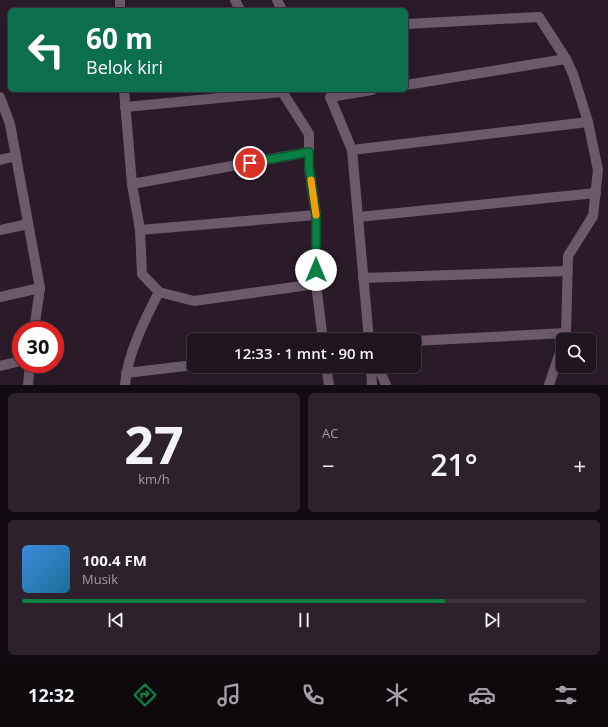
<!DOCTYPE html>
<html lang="id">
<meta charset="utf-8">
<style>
:root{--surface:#20141f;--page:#2d212c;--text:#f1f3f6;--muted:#a29ea4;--line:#3d333d;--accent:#0b8043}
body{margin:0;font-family:"Open Sans",sans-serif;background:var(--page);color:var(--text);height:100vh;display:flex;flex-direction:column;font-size:15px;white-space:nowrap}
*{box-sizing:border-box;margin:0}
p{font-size:13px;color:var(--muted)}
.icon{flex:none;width:22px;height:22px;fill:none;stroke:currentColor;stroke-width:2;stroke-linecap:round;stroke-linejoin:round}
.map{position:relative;height:385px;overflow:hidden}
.drawer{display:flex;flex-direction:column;gap:8px;padding:8px;background:#120b11;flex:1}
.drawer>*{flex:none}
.banner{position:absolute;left:8px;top:8px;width:400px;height:84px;border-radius:6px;box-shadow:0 4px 16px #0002,0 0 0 1px var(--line);background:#0b6e4f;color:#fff;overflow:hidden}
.tools{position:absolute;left:556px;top:333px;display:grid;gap:8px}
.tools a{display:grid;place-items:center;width:40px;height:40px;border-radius:6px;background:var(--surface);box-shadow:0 4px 16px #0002,0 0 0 1px var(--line);font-size:20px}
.speed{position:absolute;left:12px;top:321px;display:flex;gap:8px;font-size:20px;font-weight:700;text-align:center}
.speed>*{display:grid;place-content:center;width:52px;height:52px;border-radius:50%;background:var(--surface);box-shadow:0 4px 16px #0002,0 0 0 1px var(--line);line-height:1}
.speed .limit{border:6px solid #d22;background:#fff;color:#111}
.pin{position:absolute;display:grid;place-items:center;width:34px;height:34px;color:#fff;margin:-17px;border:2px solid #fff;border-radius:50%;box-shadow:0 1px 4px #0007}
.me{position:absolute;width:44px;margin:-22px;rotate:0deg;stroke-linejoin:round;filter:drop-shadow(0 0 3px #0008)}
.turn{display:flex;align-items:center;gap:14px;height:84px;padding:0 12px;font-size:18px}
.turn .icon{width:52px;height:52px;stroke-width:2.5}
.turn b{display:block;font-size:28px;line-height:34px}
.big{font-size:30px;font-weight:600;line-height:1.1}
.drawer .widget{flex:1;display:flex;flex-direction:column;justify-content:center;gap:6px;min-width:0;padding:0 14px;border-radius:6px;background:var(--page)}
.drawer .dial{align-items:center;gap:0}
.dial b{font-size:52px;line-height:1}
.song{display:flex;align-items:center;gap:12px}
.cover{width:48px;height:48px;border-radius:6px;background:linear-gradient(135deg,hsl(210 70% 55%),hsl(200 70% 35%))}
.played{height:4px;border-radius:2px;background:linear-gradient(90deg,var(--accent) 75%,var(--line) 75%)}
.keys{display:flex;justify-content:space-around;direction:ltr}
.heat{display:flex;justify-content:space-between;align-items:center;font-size:22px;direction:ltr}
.drawer .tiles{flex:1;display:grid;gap:8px;grid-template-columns:1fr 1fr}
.widget:last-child{grid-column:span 2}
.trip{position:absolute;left:187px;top:333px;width:234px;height:40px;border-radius:6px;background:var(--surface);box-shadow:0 4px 16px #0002,0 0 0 1px var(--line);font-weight:600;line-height:40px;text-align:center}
.tabs{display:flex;height:64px;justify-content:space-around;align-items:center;background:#0d080c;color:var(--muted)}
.tabs .icon{width:28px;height:28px}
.tabs .on{color:var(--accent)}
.tabs b{font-size:18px;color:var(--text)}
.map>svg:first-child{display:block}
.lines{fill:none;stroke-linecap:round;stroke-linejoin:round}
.minor{stroke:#6c596a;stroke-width:10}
.route-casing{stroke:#07532c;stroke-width:10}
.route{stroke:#0b8043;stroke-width:7}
.slow{stroke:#f59e0b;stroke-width:7}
</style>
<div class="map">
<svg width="608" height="385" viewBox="0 0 608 385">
<rect width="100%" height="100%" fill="#2b1b29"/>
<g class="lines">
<g class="minor">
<polyline points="120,0 120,10"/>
<polyline points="235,0 240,10"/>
<polyline points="277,0 282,10"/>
<polyline points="406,24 539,17 566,59"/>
<polyline points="406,85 566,59 573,74 588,122 598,170 593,216 568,256 566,333 564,340"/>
<path d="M 124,90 L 132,184 L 140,230 L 142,274 L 159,292 C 145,319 127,355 125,385"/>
<polyline points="281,90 309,134 309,168 316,215 316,284"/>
<polyline points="0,97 10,124 40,288 34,330"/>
<polyline points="125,107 282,92"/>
<polyline points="352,150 588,122"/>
<polyline points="0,160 16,156"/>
<polyline points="132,184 309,152"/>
<polyline points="358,217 596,193"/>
<polyline points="0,230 28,224"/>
<polyline points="140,230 316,215"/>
<polyline points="363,278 568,271"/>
<polyline points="159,292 194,301 316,284 323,340"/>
<polyline points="0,297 40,288"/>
<polyline points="369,340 352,150 330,97 372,90"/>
<polyline points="414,341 566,333"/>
<polyline points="0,366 21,361"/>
<polyline points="326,366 329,385"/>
<polyline points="371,366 372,385"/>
<polyline points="378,366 386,385"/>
<polyline points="126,373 194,365"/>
<polyline points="28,385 30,364"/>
<polyline points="549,385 563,343"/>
</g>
</g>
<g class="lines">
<defs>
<polyline id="route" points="250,163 309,152 309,168 316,215 316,270"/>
</defs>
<use href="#route" class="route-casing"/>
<use href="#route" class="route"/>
<polyline class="slow" points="311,180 316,215"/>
</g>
</svg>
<div class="tools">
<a><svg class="icon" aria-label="search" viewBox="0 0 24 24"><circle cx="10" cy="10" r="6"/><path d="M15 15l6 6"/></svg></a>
</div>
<div class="speed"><div class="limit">30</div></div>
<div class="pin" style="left:250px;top:163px;background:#d93025"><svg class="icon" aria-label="arrive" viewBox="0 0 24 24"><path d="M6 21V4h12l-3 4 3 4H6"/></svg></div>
<svg class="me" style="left:316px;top:270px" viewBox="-20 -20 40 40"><circle r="19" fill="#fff"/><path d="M0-13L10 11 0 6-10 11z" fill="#0b8043"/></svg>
<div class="trip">12:33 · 1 mnt · 90 m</div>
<div class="banner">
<div class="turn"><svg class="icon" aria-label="left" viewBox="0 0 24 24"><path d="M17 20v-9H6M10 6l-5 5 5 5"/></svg><div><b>60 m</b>Belok kiri</div></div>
</div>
</div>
<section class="drawer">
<div class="tiles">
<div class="widget dial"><b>27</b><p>km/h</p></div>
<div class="widget"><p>AC</p>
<div class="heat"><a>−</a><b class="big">21°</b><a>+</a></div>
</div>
<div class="widget">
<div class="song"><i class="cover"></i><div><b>100.4 FM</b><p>Musik</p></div></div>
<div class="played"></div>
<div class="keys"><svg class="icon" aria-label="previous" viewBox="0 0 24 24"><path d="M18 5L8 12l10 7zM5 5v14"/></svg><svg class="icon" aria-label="pause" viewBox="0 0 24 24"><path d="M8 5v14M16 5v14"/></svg><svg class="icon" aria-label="next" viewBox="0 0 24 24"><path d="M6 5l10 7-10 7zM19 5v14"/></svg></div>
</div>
</div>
</section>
<nav class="tabs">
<b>12:32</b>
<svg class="icon on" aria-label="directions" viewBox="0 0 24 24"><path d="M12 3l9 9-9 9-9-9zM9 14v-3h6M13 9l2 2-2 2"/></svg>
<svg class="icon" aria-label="music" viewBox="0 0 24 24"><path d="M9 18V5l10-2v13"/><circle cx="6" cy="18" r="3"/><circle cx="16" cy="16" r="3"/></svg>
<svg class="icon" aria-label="phone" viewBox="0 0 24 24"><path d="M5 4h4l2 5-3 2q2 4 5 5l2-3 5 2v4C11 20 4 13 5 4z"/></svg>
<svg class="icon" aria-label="climate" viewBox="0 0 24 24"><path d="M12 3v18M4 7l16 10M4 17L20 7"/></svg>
<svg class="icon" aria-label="car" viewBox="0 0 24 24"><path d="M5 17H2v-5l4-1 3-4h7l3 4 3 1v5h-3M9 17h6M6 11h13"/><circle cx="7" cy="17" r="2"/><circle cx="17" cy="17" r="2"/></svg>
<svg class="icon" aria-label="filters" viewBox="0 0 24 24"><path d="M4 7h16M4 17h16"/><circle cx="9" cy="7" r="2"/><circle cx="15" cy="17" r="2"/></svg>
</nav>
